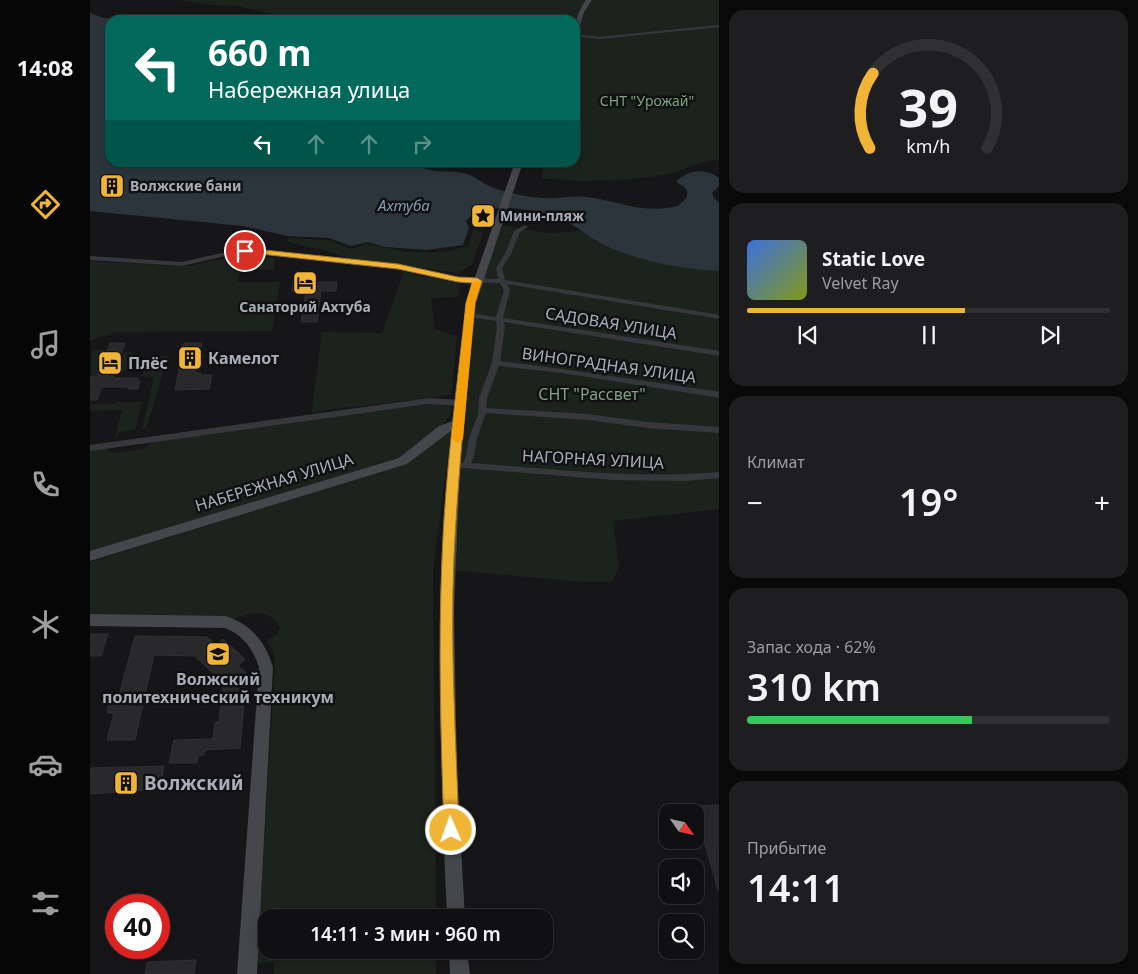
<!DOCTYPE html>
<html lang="ru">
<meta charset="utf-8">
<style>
:root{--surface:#101012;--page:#1e1e20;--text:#f1f3f6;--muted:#9c9d9f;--line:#303032;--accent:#f0b436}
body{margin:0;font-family:"Noto Sans",sans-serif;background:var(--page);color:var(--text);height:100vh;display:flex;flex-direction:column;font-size:19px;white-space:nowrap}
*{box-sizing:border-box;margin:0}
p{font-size:16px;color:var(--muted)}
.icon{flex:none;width:28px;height:28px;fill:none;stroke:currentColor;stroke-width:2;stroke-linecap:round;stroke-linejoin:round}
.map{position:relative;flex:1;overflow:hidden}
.side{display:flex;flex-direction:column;gap:10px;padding:10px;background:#09090a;width:419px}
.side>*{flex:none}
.banner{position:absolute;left:15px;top:15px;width:475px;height:152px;border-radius:15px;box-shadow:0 2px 12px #0003,0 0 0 1px var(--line);background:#00695c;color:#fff;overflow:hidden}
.needle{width:32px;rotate:124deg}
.tools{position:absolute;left:569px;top:804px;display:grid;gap:10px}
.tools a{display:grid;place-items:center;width:45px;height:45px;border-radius:10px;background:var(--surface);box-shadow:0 2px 12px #0003,0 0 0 1px var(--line);font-size:25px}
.speed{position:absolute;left:15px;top:894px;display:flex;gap:10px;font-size:25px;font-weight:700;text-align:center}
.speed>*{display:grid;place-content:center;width:65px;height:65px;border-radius:50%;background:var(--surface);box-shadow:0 2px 12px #0003,0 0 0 1px var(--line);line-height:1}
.speed .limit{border:8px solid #d22;background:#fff;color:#111}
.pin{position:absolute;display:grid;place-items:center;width:42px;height:42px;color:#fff;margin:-21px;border:2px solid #fff;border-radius:50%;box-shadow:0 1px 5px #0007}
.me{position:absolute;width:55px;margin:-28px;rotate:358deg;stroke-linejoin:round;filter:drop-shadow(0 0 4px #0008)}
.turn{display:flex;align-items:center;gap:18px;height:105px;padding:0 20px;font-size:22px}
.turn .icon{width:65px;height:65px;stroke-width:2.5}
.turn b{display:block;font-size:35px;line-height:42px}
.lanes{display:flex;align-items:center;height:48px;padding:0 20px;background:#0003;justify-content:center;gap:25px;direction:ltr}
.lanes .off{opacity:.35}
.big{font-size:38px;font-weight:600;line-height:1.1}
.side .widget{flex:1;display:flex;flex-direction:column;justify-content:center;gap:8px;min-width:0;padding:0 18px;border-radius:15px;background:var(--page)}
.side .dial{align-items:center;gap:0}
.dial svg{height:130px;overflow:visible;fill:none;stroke:var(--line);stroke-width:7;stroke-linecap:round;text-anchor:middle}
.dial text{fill:var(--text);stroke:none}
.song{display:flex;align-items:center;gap:15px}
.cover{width:60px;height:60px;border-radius:8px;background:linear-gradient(135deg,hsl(220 70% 55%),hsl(70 70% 35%))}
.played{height:5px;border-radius:2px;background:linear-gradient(90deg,var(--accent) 60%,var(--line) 60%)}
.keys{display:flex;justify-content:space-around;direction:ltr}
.heat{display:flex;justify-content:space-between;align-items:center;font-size:28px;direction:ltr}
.charge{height:8px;border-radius:4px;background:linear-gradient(90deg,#34c759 62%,var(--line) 0)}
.trip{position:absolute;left:168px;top:909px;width:295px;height:50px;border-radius:15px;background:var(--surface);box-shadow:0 2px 12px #0003,0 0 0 1px var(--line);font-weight:600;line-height:50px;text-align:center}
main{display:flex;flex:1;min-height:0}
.tab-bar{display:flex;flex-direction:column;width:90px;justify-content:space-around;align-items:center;background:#060607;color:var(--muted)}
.tab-bar .icon{width:35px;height:35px}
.tab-bar .current{color:var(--accent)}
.tab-bar b{font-size:22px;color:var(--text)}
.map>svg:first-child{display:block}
.green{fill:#1c231d}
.water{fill:#2c353c}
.building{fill:#29292c;stroke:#303034}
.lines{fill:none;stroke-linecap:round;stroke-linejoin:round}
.street{fill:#37383d;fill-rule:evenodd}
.secondary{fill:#45474d;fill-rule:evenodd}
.route{fill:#f0b436;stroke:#9c7523}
.slow{fill:#f59e0b}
.labels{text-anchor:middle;stroke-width:5;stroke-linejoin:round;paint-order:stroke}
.far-park-label{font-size:14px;fill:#7fa382;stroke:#111113}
.far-poi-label{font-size:14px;font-weight:bold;fill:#a8adb8;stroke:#111113;text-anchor:start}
.far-water-label{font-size:15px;font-style:italic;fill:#809ab2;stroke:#111113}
.street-label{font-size:16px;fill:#a8adb8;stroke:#111113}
.poi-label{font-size:16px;font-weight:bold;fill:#a8adb8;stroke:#111113;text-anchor:start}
.park-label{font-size:16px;fill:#7fa382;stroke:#111113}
.near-poi-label{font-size:19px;font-weight:bold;fill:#a8adb8;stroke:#111113;text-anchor:start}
</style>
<main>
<nav class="tab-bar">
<b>14:08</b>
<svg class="icon current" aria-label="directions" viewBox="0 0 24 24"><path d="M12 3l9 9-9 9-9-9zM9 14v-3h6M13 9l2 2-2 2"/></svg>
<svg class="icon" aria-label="music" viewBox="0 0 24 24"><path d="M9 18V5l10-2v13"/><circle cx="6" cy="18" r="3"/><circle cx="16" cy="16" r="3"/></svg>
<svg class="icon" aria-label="phone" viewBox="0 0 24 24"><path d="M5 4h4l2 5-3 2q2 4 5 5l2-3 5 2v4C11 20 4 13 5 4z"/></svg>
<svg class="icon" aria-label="climate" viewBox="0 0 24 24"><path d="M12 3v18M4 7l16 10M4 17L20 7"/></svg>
<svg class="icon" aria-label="car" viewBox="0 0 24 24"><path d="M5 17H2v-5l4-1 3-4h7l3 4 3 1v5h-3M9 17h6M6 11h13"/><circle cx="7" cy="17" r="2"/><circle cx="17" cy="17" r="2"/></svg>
<svg class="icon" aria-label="filters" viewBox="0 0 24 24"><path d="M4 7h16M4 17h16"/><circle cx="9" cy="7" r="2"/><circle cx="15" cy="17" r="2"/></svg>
</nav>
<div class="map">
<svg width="630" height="974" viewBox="0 0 630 974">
<rect width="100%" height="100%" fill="#161618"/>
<g class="green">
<polygon points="89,0 497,0 485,24 485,20 211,20 146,6 121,5"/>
<path d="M 502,0 L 629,0 L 629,160 C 608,160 594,172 574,175 C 534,181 491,183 451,178 L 455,163 L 485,162 L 485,41 L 494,11 Z"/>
<polygon points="413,225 456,233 492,231 517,247 629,270 629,509 523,521 529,567 522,582 495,582 361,570 385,295"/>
<path d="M 384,229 L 393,233 L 382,264 L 368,273 L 256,258 C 236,248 216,248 196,241 L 199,238 L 239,240 L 261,249 L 277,244 L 317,252 L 355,252 L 378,246 Z"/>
<polygon points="153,254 185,258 184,270 151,270 147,282 190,282 182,331 24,332 0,341 0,261 87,266 104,265"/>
<polygon points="314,272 370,284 368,297 341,298 345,329 367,336 361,395 222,412 232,332 292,333"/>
<polygon points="2,350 17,350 9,372 12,376 0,377"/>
<polygon points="34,352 42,352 51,360 51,363 26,374"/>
<polygon points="59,356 78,356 56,429 52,429 64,377 52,376 56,365 60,364 61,359 58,358"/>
<polygon points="26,402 52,402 45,430 30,432 24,441 32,410 0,411 0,404 25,404"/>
<path d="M 348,403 L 360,407 L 362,411 C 353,429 332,445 316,456 L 0,552 L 0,450 L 15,448 L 24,453 L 54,449 L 62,442 Z"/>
<path d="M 355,431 L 361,432 L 343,569 L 346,917 L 176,918 L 176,950 L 346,950 L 346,974 L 184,974 L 184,962 L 167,963 L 185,661 L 183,651 L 177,641 L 188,633 L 190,628 C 180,607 159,612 142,620 L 0,617 L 0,562 L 316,464 Z"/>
</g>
<path class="water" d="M 0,13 L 14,18 L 74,20 L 20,20 L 20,162 L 326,163 C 344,177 358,168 377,174 C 387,177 394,185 404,188 C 419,193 436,197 452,198 C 468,199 483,195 498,197 C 532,202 551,214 588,206 L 597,197 L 597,190 L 593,186 L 586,182 C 597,169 616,168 629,178 L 629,186 L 622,193 L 624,198 L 629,203 L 629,271 C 592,269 553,262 518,247 C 502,240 489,227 473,220 C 447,208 413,206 387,209 L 376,221 L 379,228 L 373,245 L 337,250 L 295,247 L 278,242 L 261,246 L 239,238 L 197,236 L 153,226 L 0,211 Z"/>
<g class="building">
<polygon points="203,282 247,282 246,291 231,291 227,322 211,322 216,291 202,291"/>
<polygon points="20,343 35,343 23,378 48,378 47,381 50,381 48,389 38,389 38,387 12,387 7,400 0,400 0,377 8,376"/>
<polygon points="94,343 112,343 105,373 111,373 110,375 122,375 119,389 85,390"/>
<polygon points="0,634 18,634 11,656 0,656"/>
<polygon points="45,636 117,637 126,645 133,639 155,659 148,666 157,673 150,748 115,750 114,755 108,756 107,763 79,763 84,740 123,739 125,722 129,722 133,683 105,656 64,655 45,740 17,740 24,713 17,713 21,695 29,695"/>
<polygon points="74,766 70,789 0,794 0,768"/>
<polygon points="630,805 630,890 628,890 604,806"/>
<polygon points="106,960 104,974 55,974 57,962"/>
</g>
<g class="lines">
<g class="street">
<polygon points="630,25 630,27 509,39 485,36 485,34 509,37"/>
<path d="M 435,225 L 438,227 L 430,232 L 421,254 L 412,268 L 415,280 L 630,315 L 630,319 L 417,284 L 420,290 L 413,318 L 630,351 L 630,356 L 414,322 L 415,327 L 410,361 L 472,369 L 630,392 L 630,398 L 472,373 L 409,366 L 397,398 L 396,408 L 497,414 L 558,422 L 630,427 L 630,433 L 558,428 L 497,420 L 396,413 L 387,438 L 384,456 L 381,463 C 464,469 546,479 630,472 L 630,478 L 594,481 L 523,480 L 361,467 L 360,465 L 361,463 L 373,463 L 376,456 L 379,438 L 388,415 L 389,398 L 402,363 L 407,327 L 406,321 L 380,317 L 376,315 L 380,313 L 406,317 L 414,290 L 410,283 L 368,282 L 308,269 L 162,253 L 149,253 L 92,266 L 0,260 L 0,256 L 92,262 L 149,249 L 162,249 L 308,265 L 368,278 L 408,279 L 406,268 L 415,254 L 424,231 Z"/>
<polygon points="339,398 371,400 375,403 371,406 339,404 0,451 0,445"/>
</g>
<g class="secondary">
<path d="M 496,0 L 502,0 L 494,12 L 488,32 L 485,34 C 485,20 488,12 496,0 Z"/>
<path d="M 425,162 L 433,162 L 386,303 L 370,465 L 364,609 L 367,776 L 375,918 L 357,918 C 350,755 344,592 362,430 L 317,464 L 0,561 L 0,551 L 309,458 L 349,426 L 363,421 L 376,303 Z"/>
<path d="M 0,614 L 135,616 C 161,624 175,641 183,667 L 167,974 L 147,974 L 169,667 C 163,649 153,635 135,628 L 0,626 Z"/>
<polygon points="359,950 377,950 380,974 360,974"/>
</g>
</g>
<path class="route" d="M 155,248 L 308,264 L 368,277 L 387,278 L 392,281 L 385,303 C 377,387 368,472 364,557 C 360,648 366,739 369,830 L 367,836 L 361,838 L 356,836 L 354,830 C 351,740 348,649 352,558 C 355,473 367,388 376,303 L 382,283 L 368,282 L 308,269 L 152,252 L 150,251 Z"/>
<polygon class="slow" points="387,280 391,283 385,303 373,439 367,443 362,439 376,303 382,283"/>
<defs>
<symbol id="building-square" viewBox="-11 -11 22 22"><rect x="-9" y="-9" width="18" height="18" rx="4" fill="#f0b436" stroke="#111113"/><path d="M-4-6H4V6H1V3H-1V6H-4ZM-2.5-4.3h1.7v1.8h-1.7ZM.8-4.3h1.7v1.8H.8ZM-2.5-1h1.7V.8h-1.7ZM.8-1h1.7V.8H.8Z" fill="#111"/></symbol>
<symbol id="sight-square" viewBox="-11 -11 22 22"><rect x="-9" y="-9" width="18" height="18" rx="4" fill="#f0b436" stroke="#111113"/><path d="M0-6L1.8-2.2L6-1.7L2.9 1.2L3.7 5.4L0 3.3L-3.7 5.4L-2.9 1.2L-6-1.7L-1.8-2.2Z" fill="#111"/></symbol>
<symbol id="hotel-square" viewBox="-11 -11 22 22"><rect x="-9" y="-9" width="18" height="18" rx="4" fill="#f0b436" stroke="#111113"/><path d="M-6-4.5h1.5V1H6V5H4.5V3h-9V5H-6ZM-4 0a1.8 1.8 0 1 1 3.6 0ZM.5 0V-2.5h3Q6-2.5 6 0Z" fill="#111"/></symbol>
<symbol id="university-square" viewBox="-11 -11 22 22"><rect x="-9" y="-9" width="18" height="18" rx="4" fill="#f0b436" stroke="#111113"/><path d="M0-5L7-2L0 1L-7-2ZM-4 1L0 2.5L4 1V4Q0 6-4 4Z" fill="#111"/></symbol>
</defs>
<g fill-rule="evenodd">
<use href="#building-square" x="8" y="172" width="28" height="28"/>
<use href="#sight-square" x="379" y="202" width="28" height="28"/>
<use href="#hotel-square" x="201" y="269" width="28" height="28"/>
<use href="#building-square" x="86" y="344" width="28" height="28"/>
<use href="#hotel-square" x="6" y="349" width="28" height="28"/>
<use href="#university-square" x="114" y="640" width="28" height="28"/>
<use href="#building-square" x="22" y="769" width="28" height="28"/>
</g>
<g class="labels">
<g class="far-park-label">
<text x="557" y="106">СНТ "Урожай"</text>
</g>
<g class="far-poi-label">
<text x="40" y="191">Волжские бани</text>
<text x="410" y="221">Мини-пляж</text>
<text x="215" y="312" text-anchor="middle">Санаторий Ахтуба</text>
</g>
<g class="far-water-label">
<text x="314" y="211">Ахтуба</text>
</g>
<g class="street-label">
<text transform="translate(521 323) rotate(9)" y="6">САДОВАЯ УЛИЦА</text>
<text transform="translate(519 365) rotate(8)" y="6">ВИНОГРАДНАЯ УЛИЦА</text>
<text transform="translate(503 459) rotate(3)" y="6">НАГОРНАЯ УЛИЦА</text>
<text transform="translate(184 482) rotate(-17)" y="6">НАБЕРЕЖНАЯ УЛИЦА</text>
</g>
<g class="poi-label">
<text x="118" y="364">Камелот</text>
<text x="38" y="369">Плёс</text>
<text x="128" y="685" text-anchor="middle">Волжский<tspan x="128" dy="18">политехнический техникум</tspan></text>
</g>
<g class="park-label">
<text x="502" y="400">СНТ "Рассвет"</text>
</g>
<g class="near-poi-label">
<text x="54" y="790">Волжский</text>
</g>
</g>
</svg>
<div class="tools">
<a><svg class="needle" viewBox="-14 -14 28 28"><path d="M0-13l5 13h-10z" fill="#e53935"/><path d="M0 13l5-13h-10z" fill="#9c9d9f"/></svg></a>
<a><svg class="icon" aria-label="sound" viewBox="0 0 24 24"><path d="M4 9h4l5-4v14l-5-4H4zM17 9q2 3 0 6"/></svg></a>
<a><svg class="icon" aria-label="search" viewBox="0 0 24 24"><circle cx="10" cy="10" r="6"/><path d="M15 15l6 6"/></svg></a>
</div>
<div class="speed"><div class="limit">40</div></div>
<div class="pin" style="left:155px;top:251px;background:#d93025"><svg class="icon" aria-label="arrive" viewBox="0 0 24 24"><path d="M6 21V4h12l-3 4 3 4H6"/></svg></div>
<svg class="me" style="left:361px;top:830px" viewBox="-20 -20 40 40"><circle r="17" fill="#f0b436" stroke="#fff" stroke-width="3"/><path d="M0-11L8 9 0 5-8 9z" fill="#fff"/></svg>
<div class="trip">14:11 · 3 мин · 960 m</div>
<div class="banner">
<div class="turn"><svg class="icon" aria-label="left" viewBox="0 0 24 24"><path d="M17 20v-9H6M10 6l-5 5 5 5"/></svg><div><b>660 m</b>Набережная улица</div></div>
<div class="lanes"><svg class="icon" aria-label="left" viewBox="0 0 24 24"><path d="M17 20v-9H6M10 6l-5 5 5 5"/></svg><svg class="icon off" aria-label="ahead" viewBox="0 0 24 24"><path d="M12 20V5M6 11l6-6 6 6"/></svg><svg class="icon off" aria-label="ahead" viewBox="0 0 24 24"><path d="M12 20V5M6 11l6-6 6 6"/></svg><svg class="icon off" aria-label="right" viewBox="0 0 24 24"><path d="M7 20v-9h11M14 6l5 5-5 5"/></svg></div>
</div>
</div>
<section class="side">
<div class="widget dial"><svg viewBox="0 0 100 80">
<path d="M14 69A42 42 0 1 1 86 69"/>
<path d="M14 69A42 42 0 0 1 16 23" stroke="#f0b436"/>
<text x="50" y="56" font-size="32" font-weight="700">39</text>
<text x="50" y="72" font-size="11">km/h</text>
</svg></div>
<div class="widget">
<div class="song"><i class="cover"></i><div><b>Static Love</b><p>Velvet Ray</p></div></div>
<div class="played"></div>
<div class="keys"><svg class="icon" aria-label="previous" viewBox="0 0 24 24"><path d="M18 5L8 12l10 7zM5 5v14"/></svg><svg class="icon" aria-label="pause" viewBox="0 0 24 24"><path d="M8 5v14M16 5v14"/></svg><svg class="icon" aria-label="next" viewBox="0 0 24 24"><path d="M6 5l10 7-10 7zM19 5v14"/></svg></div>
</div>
<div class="widget"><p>Климат</p>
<div class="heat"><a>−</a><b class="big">19°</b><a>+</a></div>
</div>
<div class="widget"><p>Запас хода · 62%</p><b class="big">310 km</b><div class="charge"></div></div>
<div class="widget"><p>Прибытие</p><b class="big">14:11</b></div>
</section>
</main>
